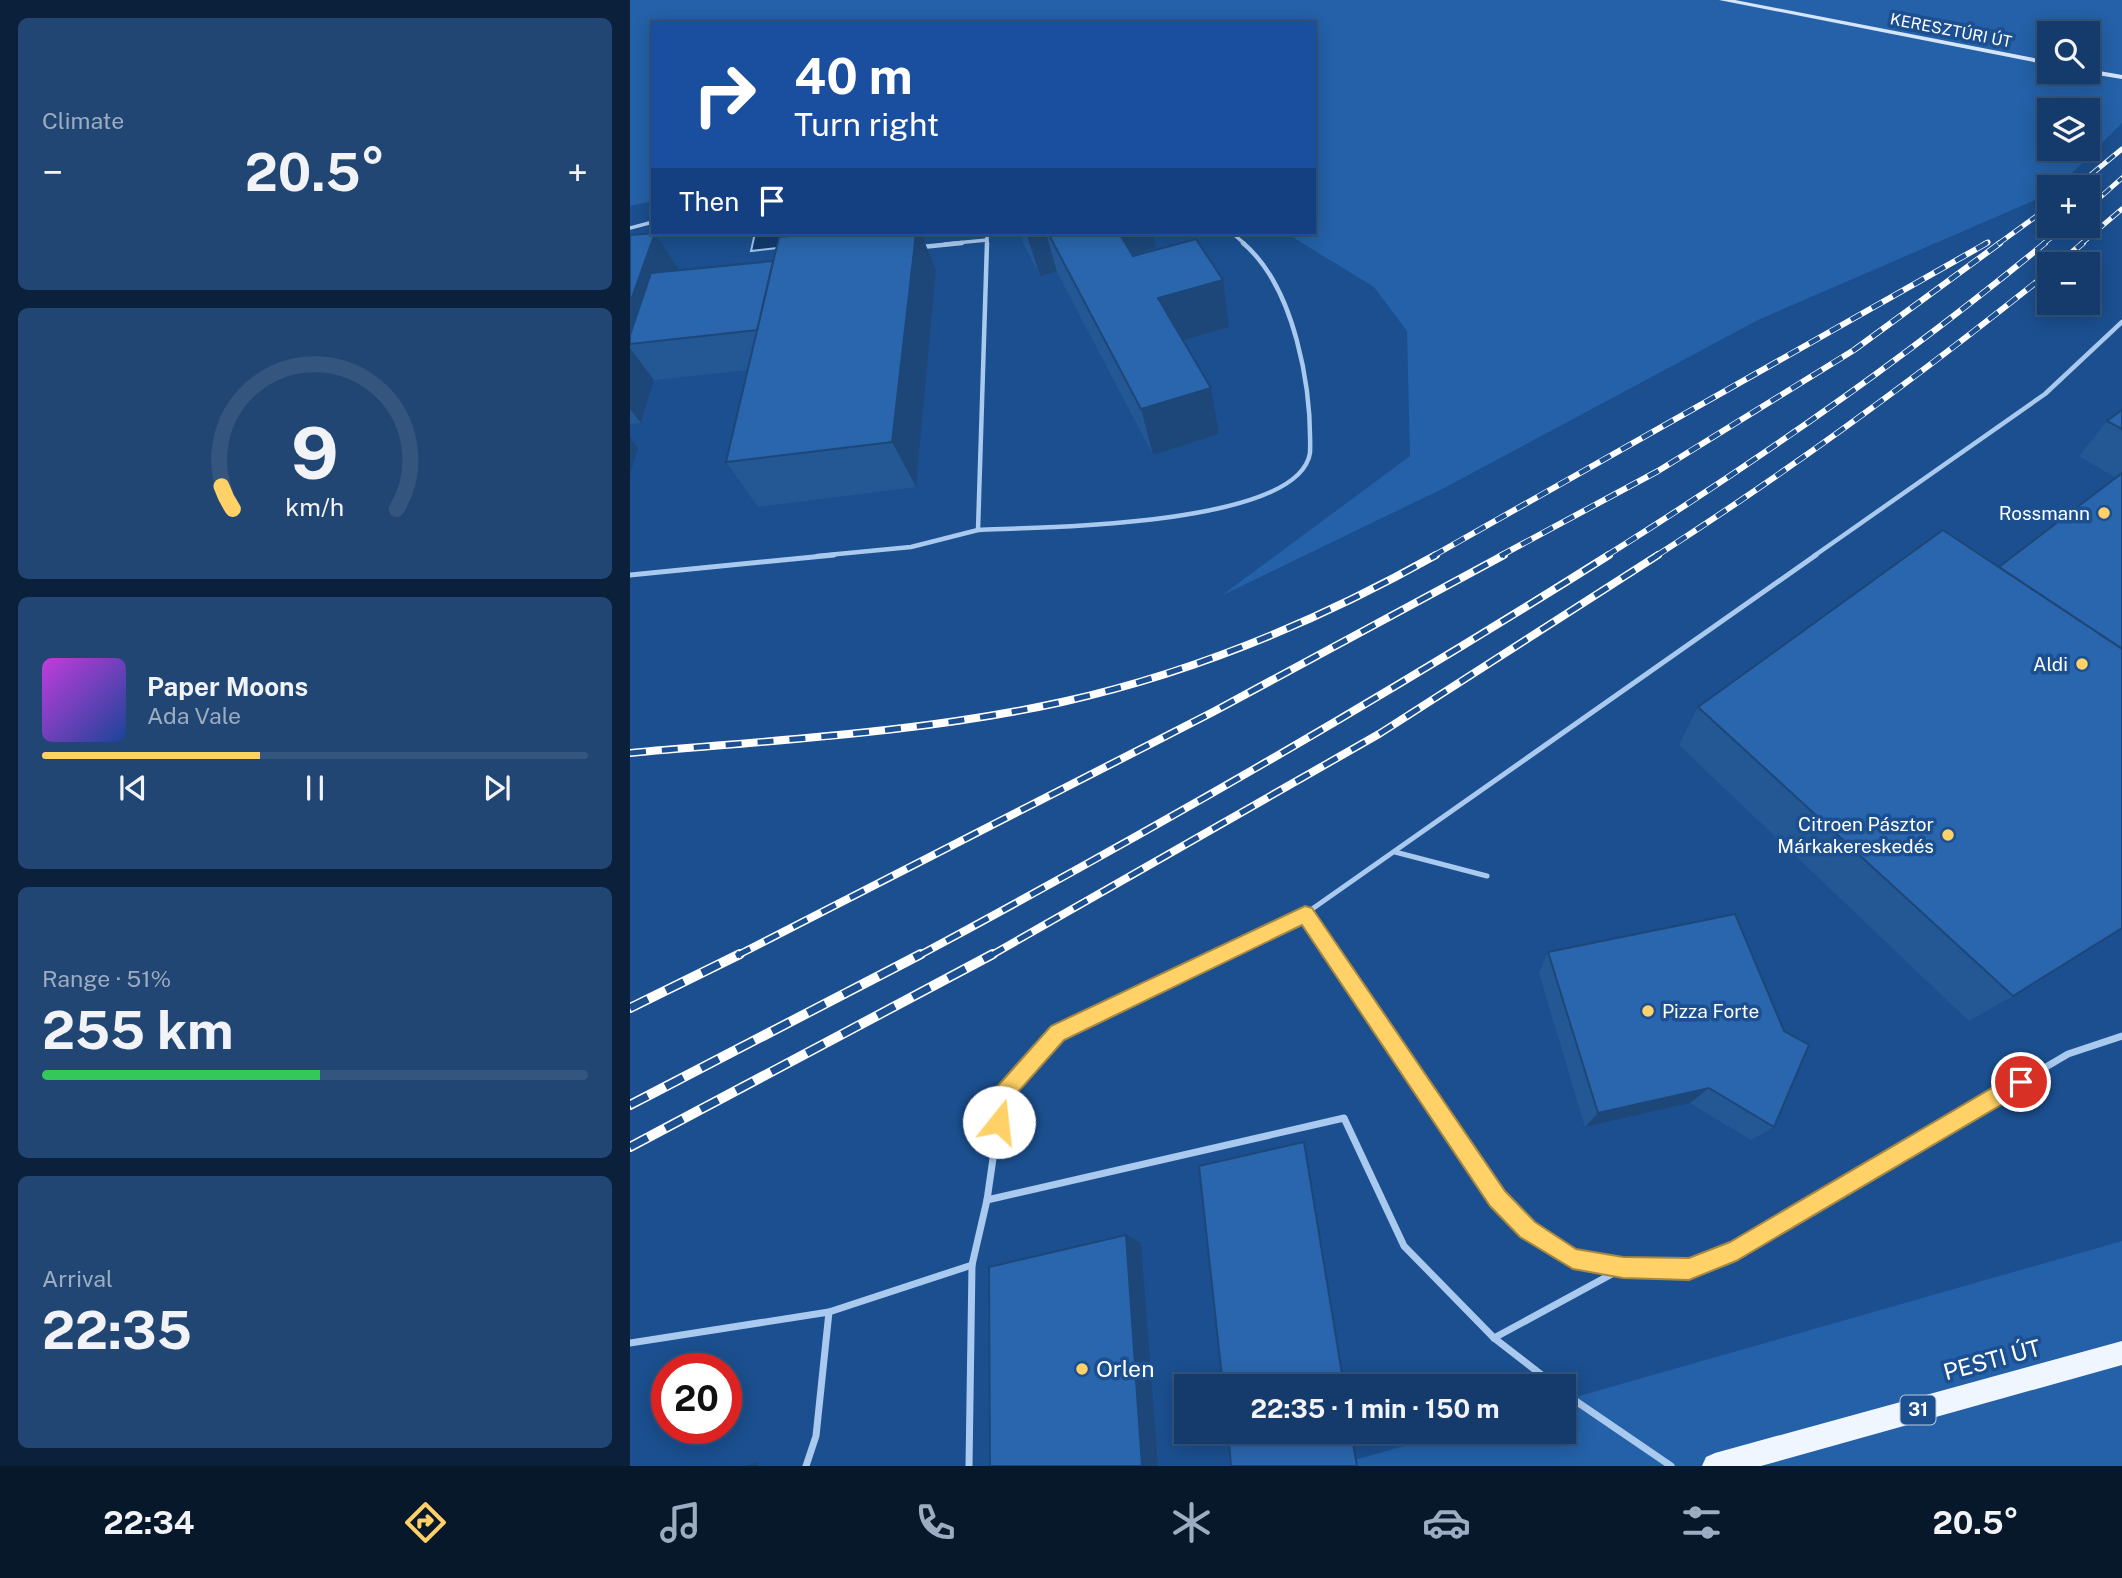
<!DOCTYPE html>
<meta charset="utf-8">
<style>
:root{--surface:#143b6b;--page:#214673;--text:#f1f3f6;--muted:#9dadc1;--line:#33557e;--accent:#ffd166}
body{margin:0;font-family:"Public Sans",sans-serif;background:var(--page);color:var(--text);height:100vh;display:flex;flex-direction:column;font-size:26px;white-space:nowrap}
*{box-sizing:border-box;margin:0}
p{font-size:23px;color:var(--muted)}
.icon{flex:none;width:38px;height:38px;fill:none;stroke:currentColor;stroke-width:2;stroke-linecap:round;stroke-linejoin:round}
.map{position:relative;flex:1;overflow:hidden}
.side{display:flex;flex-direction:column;gap:18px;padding:18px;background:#0b203b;width:630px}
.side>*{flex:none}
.hud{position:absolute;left:21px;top:21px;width:665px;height:214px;border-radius:0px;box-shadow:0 4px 18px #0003,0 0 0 2px var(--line);background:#1a4fa0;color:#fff;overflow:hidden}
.buttons{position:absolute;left:1407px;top:21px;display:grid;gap:14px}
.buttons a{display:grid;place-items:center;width:63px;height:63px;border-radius:0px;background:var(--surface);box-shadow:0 4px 18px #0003,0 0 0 2px var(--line);font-size:35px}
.speed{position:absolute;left:21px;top:1353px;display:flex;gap:14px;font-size:35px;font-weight:700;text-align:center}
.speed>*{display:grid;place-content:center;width:91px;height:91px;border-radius:50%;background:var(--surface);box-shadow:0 4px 18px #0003,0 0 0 2px var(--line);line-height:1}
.speed .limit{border:10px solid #d22;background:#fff;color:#111}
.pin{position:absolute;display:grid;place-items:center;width:60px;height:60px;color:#fff;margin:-30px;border:4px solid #fff;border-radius:50%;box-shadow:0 2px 7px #0007}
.me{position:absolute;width:77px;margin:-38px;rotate:16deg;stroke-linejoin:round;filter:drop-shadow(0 0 5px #0008)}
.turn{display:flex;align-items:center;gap:24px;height:147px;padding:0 28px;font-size:32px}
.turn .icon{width:91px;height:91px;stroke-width:2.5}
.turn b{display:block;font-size:49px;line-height:60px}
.then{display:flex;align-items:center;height:66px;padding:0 28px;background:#0003;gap:14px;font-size:26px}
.big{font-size:52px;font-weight:700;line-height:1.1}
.side .tile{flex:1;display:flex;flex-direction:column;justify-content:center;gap:10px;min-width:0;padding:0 24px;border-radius:10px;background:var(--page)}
.side .dial{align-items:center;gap:0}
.dial svg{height:182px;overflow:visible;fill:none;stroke:var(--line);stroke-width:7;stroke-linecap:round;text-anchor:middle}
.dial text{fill:var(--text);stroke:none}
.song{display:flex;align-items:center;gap:21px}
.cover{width:84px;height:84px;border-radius:10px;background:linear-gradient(135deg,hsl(290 70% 55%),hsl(220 70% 35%))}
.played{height:7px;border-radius:4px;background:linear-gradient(90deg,var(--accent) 40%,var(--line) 40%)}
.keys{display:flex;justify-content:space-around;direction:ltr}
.heat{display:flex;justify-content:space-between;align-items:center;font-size:38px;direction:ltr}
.charge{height:10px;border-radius:5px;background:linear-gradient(90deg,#34c759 51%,var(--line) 0)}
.trip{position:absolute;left:544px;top:1374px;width:402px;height:70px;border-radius:0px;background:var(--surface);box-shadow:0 4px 18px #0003,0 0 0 2px var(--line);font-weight:700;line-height:70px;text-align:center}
.menu{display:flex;height:112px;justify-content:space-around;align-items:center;background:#08182b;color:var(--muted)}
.menu .icon{width:49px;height:49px}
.menu .on{color:var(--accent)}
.menu b{font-size:32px;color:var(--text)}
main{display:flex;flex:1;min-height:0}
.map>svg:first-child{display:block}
.green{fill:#2461a8;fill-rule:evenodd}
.water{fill:#123a6d;stroke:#9cc4f0;stroke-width:2}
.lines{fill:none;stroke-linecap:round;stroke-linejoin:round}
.service-far3{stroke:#a9c9ee;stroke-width:3.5}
.service-far2{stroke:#a9c9ee;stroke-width:4.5}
.service-far1{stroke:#a9c9ee;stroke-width:5}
.service{stroke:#a9c9ee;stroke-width:7}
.secondary{fill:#d6e6fa;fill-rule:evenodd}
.primary{fill:#f0f6ff;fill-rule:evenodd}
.rail-far3-casing{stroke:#fff;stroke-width:5}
.rail-far2-casing{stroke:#fff;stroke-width:6}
.rail-far1-casing{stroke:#fff;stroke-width:8}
.rail-casing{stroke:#fff;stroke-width:10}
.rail-far3{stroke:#1b4f8f;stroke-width:3.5;stroke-dasharray:10;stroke-linecap:butt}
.rail-far2{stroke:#1b4f8f;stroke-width:4.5;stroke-dasharray:12;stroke-linecap:butt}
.rail-far1{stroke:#1b4f8f;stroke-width:5;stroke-dasharray:16;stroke-linecap:butt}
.rail{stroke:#1b4f8f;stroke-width:7;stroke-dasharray:20;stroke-linecap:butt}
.wall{fill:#245895}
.shaded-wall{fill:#1d4779}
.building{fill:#2a66ad;stroke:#1d4779;stroke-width:2}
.route{fill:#ffd166;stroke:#a68842;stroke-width:2}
.poi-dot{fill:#ffd166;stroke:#1b4f8f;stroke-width:2.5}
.labels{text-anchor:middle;stroke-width:7;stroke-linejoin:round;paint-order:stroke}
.far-street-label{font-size:16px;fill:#fff;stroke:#1b4f8f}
.shield{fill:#1b4f8f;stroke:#bbcadd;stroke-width:2}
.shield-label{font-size:18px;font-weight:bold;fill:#fff}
.poi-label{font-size:19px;fill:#fff;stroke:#1b4f8f;text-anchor:end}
.near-street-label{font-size:23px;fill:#fff;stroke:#1b4f8f}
.near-poi-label{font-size:23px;fill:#fff;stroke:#1b4f8f;text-anchor:start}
</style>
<main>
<section class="side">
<div class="tile"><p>Climate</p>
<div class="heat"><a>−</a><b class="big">20.5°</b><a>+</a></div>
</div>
<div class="tile dial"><svg viewBox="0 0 100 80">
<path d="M14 69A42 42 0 1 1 86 69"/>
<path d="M14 69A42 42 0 0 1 9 59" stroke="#ffd166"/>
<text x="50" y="56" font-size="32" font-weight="700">9</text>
<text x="50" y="72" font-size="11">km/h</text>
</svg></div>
<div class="tile">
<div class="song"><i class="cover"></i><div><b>Paper Moons</b><p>Ada Vale</p></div></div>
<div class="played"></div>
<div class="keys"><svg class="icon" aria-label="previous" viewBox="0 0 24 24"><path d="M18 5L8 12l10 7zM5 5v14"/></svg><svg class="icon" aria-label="pause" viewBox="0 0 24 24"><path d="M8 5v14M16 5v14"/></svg><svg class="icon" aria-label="next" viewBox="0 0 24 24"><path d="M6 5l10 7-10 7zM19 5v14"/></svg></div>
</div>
<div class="tile"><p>Range · 51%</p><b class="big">255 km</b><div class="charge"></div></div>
<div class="tile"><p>Arrival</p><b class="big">22:35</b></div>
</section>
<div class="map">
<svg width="1492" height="1466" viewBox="0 0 1492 1466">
<rect width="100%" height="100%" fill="#1b4f8f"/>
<g class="green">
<path d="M 0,0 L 1492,0 L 1492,123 L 1428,187 L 1419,187 L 1419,194 L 1128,320 L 814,488 L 591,596 L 780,456 L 777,331 L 744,287 L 656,233 L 684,233 L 684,23 L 23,23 L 23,201 L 0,206 ZM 1419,33 L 1458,33 L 1458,72 L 1419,72 ZM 1419,110 L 1458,110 L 1458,149 L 1419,149 Z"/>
<polygon points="1492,1241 1492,1466 703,1466 824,1432 934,1432 935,1400"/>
</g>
<polygon class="water" points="125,233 185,233 182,244 121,251"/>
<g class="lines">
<g class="service-far3">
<polyline points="0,228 23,222"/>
<polyline points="602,233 615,244"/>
<polyline points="315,244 357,240"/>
<polyline points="357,244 357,233"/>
</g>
<g class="service-far2">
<path d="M 357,243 L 348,530 C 408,527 668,527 680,453 C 682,388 665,287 613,243"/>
<polyline points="292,247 332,243"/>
<polyline points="187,556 281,547 348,530"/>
<polyline points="1184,556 1415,394 1492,322"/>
</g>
<g class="service-far1">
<polyline points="0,575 204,555"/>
<polyline points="765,852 857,876"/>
<polyline points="588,956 675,914"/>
<polyline points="703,956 675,914 1186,555"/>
</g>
<g class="service">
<polyline points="702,954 868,1198 898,1230 943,1259 993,1268 1059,1269 1106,1250 1438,1054 1492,1036"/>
<polyline points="357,1200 714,1118 774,1246 864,1338 926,1386"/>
<polyline points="199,1312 342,1265"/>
<polyline points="864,1338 993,1268"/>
<polyline points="0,1343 199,1312 186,1436 176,1466"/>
<polyline points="934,1393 1041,1466"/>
<polyline points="339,1466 342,1265 357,1200 372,1096 427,1033 592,954"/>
</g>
<g class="secondary">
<polygon points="1089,0 1105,0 1419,61 1419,65"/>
<polygon points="1458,69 1492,75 1492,79 1455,73"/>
</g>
<polygon class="primary" points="1492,1341 1492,1365 1131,1466 1072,1466 1076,1457 1085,1453"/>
<defs>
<g id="rail-far3">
<polyline points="1446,187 1492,149"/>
<polyline points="1458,208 1492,178"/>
<polyline points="1354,244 1358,242"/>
<polyline points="1368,244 1419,207"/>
<polyline points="1413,244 1436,226"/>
<polyline points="1451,244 1492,209"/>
</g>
<g id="rail-far2">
<polyline points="1428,264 1453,243"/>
<polyline points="803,556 1357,243"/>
<polyline points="870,556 1028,471 1224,350 1370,243"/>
<path d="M 976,556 C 1129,460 1277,357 1415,243"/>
<path d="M 1026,556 C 1162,469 1293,373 1419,272"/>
</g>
<g id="rail-far1">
<path d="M 0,753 C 144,740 290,733 432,702 C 562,673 690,620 806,555"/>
<polyline points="106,956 583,712 874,555"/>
<path d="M 288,956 C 523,830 754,697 979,555"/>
<polyline points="360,956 749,734 1028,555"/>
</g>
<g id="rail">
<polyline points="0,1008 110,954"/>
<polyline points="0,1105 291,954"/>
<polyline points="0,1147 363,954"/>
</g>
</defs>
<use href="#rail-far3" class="rail-far3-casing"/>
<use href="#rail-far2" class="rail-far2-casing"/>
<use href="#rail-far1" class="rail-far1-casing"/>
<use href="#rail" class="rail-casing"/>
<use href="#rail-far3" class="rail-far3"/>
<use href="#rail-far2" class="rail-far2"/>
<use href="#rail-far1" class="rail-far1"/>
<use href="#rail" class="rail"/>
</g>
<g class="wall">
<polygon points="390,233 523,233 526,248 502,255 599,327 553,341 589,434 523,455 427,272 410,276 393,243"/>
<polygon points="0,235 49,270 306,270 286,487 128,507 96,462 118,370 24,380 11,423 0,424"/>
<polygon points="1492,410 1492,928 1383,996 1339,1021 1049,745 1068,707 1369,567 1486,478 1449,456 1477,421"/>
<polygon points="918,952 1144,1127 1121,1140 1060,1103 955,1127 909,973"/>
</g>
<g class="shaded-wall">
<polygon points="25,233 55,279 0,344 0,303"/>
<polygon points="286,233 291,233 306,270 286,487 262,442"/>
<polygon points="396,233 416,233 427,272 410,276"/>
<polygon points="481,233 523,233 526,248 488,259"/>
<polygon points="593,280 599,327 538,345 528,298"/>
<polygon points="0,348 24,380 11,423 0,409"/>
<polygon points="581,388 589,434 523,455 511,409"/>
<polygon points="0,437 8,448 0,474"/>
<polygon points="1079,1088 1060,1103 955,1127 968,1113"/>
<polygon points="674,1142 675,1147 715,1386 714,1386"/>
<polygon points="496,1235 511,1243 528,1466 512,1466"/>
<polygon points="128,1463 128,1466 113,1466"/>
</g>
<g class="building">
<polygon points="25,233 0,303 0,235"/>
<polygon points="192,233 286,233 262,442 96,462 149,237"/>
<polygon points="418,233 489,233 503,256 566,239 593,280 528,298 581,388 511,409"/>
<polygon points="143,261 127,330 0,344 0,335 21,273"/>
<polygon points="1492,410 1492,429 1477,421"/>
<polygon points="1492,473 1492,649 1369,567"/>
<polygon points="1313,530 1492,649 1492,928 1383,996 1068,707"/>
<polygon points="1105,914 1154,1031 1179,1045 1144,1127 1079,1088 968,1113 918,952"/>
<polygon points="674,1142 714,1386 593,1386 569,1166"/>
<polygon points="496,1235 512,1466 360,1466 359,1267"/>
<polygon points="598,1432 721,1432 727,1466 601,1466"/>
</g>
<polygon class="route" points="675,906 682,908 875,1191 905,1222 946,1249 993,1257 1059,1258 1100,1242 1384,1075 1391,1072 1398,1075 1401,1082 1398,1089 1106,1261 1059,1280 993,1278 943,1269 890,1237 860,1206 672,925 434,1040 381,1100 376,1129 369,1132 362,1129 359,1122 365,1089 421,1026"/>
<g class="poi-dot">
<circle cx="1474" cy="513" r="7"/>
<circle cx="1452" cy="664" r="7"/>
<circle cx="1318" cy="835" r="7"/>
<circle cx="1018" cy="1011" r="7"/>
<circle cx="452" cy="1369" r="7"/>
</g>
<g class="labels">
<g class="far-street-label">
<text transform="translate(1321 30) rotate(11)" y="6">KERESZTÚRI ÚT</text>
</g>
<rect class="shield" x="1270.5" y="1395.5" width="35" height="29" rx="5"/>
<g class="shield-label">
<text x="1288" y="1416">31</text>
</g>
<g class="poi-label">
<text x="1460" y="520">Rossmann</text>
<text x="1438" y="671">Aldi</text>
<text x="1304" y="831">Citroen Pásztor<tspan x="1304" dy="22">Márkakereskedés</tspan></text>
<text x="1032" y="1018" text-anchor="start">Pizza Forte</text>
</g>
<g class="near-street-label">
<text transform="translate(1362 1360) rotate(-15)" y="8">PESTI ÚT</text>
</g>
<g class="near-poi-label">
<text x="466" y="1377">Orlen</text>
</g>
</g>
</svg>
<div class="buttons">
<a><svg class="icon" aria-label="search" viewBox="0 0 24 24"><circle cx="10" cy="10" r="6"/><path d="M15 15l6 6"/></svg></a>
<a><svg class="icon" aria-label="layers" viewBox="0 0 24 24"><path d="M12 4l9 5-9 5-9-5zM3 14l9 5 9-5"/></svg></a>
<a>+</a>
<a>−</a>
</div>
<div class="speed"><div class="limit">20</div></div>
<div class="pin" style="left:1391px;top:1082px;background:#d93025"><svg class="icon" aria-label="arrive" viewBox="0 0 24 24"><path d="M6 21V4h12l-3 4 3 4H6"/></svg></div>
<svg class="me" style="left:369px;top:1122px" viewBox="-20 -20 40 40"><circle r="19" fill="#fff"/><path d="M0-13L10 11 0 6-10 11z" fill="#ffd166"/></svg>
<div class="trip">22:35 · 1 min · 150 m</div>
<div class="hud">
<div class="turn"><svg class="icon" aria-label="right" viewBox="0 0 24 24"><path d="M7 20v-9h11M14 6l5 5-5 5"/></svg><div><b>40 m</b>Turn right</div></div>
<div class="then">Then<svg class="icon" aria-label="arrive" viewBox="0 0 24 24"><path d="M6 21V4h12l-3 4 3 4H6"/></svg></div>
</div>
</div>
</main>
<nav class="menu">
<b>22:34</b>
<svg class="icon on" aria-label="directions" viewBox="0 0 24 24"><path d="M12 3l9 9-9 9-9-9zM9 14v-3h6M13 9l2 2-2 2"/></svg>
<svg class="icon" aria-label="music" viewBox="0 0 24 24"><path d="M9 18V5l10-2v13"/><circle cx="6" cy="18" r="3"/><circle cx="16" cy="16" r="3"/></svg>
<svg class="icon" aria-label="phone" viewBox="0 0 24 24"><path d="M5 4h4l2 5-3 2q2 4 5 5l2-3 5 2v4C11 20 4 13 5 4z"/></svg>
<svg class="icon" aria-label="climate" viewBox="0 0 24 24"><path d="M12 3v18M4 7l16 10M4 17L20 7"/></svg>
<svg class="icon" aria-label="car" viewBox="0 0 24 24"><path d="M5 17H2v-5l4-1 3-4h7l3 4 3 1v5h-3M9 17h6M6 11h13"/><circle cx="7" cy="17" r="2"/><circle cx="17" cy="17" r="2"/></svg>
<svg class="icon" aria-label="filters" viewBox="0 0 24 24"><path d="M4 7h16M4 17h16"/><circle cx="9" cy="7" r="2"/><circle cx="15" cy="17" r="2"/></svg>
<b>20.5°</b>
</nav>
